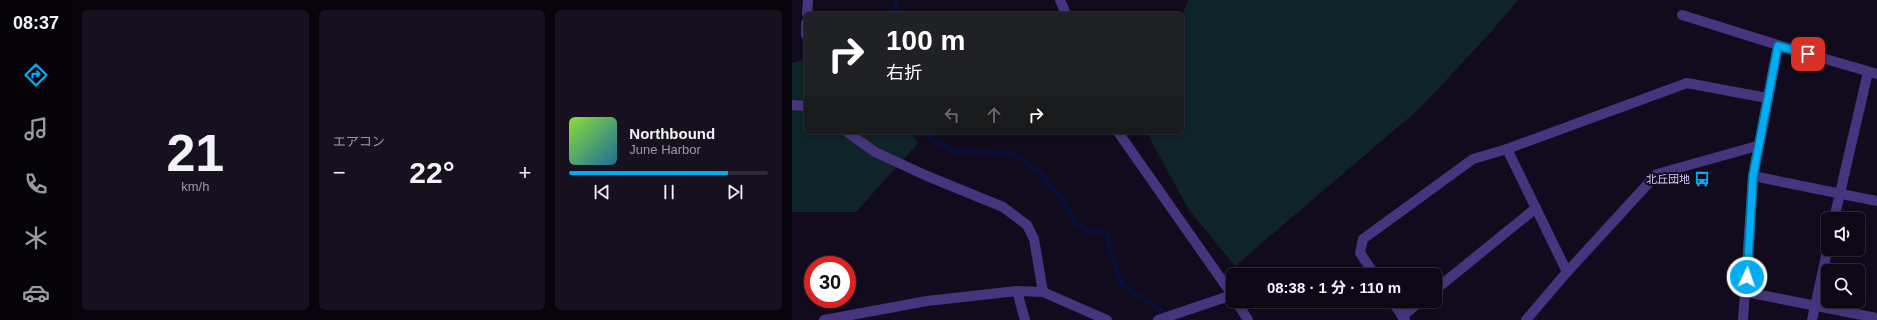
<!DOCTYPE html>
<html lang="ja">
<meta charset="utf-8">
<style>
:root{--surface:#0e0816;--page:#17111f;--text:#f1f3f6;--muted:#9b9aa1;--line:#2e2935;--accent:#00acf3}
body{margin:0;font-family:Arial,"Noto Sans JP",sans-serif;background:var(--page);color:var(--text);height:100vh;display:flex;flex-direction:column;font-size:15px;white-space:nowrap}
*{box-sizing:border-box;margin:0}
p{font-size:13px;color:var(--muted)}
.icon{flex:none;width:22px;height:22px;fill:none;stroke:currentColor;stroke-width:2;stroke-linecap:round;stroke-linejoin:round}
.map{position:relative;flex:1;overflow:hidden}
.sheet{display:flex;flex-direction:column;gap:10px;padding:10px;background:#08040c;width:720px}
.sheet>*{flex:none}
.guide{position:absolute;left:12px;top:12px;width:380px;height:122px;border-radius:6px;box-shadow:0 2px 6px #0003,0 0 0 1px var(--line);background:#202124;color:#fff;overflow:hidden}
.fabs{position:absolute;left:1029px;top:212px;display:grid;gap:8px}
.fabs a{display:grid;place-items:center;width:44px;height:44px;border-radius:6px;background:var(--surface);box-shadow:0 2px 6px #0003,0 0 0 1px var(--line);font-size:20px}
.speed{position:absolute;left:12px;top:256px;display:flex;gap:8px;font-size:20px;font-weight:700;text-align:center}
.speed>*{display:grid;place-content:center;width:52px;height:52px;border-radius:50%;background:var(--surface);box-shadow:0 2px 6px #0003,0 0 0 1px var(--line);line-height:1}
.speed .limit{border:6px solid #d22;background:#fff;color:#111}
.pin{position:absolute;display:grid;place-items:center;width:34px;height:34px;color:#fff;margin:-17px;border-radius:8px;box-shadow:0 2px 6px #0006}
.me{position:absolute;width:44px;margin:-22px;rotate:3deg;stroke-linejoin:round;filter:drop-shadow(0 0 3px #0008)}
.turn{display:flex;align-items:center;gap:14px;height:84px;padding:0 16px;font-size:18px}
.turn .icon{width:52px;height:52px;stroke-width:2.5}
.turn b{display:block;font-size:28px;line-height:34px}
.lanes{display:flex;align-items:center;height:38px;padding:0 16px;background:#0003;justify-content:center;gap:20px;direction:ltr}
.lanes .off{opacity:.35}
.big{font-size:30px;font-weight:700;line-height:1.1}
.sheet .card{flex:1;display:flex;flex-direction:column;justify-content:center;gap:6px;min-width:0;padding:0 14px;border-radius:6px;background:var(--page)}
.sheet .dial{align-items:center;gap:0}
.dial b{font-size:52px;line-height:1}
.song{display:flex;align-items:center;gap:12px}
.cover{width:48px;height:48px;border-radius:6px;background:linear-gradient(135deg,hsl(90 70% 55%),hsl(200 70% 35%))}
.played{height:4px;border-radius:2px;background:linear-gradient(90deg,var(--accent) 80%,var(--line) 80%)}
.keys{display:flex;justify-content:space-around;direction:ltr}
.heat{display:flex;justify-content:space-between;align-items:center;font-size:22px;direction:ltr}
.sheet .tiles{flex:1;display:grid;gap:10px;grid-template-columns:repeat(3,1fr)}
.trip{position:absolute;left:434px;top:268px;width:216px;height:40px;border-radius:6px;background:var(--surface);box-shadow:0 2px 6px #0003,0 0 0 1px var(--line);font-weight:700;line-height:40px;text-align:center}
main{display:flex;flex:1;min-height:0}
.menu{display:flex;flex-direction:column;width:72px;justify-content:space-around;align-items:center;background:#060309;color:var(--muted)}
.menu .icon{width:28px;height:28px}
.menu .active{color:var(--accent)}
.menu b{font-size:18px;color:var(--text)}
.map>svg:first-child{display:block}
.green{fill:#0e2428}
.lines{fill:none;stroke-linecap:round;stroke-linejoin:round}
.stream{stroke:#08103a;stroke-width:4.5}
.minor{stroke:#46357e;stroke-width:10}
.tertiary{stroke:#46357e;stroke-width:10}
.route-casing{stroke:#00709e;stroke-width:10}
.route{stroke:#00acf3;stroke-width:7}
.labels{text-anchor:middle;stroke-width:4;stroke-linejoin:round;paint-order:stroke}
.poi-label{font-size:11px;fill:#d9c8ff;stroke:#120b1e;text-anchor:end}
</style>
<main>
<nav class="menu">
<b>08:37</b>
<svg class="icon active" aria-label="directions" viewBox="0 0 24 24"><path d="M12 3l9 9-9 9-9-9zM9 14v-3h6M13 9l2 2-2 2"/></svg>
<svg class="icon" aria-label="music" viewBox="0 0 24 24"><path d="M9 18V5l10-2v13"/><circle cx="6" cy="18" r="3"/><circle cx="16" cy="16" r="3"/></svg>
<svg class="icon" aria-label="phone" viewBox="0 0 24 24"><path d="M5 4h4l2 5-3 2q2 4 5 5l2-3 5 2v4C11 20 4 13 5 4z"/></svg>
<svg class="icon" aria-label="climate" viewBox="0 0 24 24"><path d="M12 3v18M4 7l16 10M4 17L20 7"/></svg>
<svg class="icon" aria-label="car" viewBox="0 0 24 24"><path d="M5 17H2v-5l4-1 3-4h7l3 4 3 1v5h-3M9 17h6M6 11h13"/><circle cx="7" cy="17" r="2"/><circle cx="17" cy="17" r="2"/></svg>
</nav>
<section class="sheet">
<div class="tiles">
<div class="card dial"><b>21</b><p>km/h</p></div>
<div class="card"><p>エアコン</p>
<div class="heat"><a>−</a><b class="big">22°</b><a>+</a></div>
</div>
<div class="card">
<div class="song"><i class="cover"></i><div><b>Northbound</b><p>June Harbor</p></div></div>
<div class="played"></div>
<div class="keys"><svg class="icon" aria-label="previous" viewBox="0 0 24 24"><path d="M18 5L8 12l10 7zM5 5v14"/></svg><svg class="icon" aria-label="pause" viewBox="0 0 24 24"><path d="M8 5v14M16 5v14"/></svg><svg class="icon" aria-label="next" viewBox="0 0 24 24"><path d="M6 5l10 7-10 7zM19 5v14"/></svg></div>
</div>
</div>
</section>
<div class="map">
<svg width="1085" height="320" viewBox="0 0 1085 320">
<rect width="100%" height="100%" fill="#120b1e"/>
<g class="green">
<polygon points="396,0 726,0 699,32 628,108 443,266 397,210 357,137 358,132 390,132 390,16"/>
<polygon points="14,59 14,132 118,132 126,143 64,212 0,212 0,63"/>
</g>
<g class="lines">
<g class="stream">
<polyline points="104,14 104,0"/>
<polyline points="132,132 136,137 163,152 215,153 230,159 249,174 274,204 283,223 293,230 316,234 317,246 330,285 384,320"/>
</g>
<g class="minor">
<polyline points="15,14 16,0"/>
<polyline points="890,15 986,45"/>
<polyline points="14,23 14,35"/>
<polyline points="0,105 14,106"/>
<polyline points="55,132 83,152 135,176 211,207 235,225 242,239 251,292"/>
<polyline points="715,149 775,272"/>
<polyline points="961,176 1085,201"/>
<polyline points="1042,219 1076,72"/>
<polyline points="583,275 568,253 571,239 681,159 715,149 895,83 975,98"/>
<polyline points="643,290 744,208"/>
<polyline points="225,291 233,320"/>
<polyline points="954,292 1085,318"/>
<polyline points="600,301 613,320"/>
<polyline points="610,316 629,301"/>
<polyline points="32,320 135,301 225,291 251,292 315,320"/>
<polyline points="366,320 440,295"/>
<polyline points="734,320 775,272 865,174 965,146"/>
<polyline points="951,320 961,176 986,45 1085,74"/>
<polyline points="1020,320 1036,247"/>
</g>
<g class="tertiary">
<polyline points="268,0 274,14"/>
<polyline points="326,132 441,296"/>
<polyline points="444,301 456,320"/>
</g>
</g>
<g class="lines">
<defs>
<polyline id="route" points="955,277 961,176 986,46 1016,54"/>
</defs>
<use href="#route" class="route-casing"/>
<use href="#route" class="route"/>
</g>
<defs>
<symbol id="bus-bare" viewBox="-9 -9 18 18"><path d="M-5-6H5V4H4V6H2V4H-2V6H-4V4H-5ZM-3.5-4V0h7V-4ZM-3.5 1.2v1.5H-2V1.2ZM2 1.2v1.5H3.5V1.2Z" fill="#00acf3" stroke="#120b1e" stroke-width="2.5" paint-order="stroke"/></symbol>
</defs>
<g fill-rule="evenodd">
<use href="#bus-bare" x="899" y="168" width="22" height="22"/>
</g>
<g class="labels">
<g class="poi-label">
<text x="898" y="183">北丘団地</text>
</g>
</g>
</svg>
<div class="fabs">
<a><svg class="icon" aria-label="sound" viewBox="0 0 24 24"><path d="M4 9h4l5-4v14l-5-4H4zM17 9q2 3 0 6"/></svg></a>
<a><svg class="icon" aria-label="search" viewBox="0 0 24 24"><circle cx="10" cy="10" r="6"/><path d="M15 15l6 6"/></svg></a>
</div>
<div class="speed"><div class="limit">30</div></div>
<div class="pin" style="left:1016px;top:54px;background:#d93025"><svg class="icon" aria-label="arrive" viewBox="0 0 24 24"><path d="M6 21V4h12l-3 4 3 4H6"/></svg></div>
<svg class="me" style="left:955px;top:277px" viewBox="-20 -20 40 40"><circle r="17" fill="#00acf3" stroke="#fff" stroke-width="3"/><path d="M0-11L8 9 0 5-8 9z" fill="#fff"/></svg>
<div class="trip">08:38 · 1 分 · 110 m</div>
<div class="guide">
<div class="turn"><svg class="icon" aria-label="right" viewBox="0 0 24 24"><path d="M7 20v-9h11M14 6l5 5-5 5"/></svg><div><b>100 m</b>右折</div></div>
<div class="lanes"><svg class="icon off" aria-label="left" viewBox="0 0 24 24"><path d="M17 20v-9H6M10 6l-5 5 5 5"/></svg><svg class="icon off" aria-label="ahead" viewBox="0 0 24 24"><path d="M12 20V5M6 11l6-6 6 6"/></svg><svg class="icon" aria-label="right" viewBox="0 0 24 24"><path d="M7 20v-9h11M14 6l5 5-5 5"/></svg></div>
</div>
</div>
</main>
